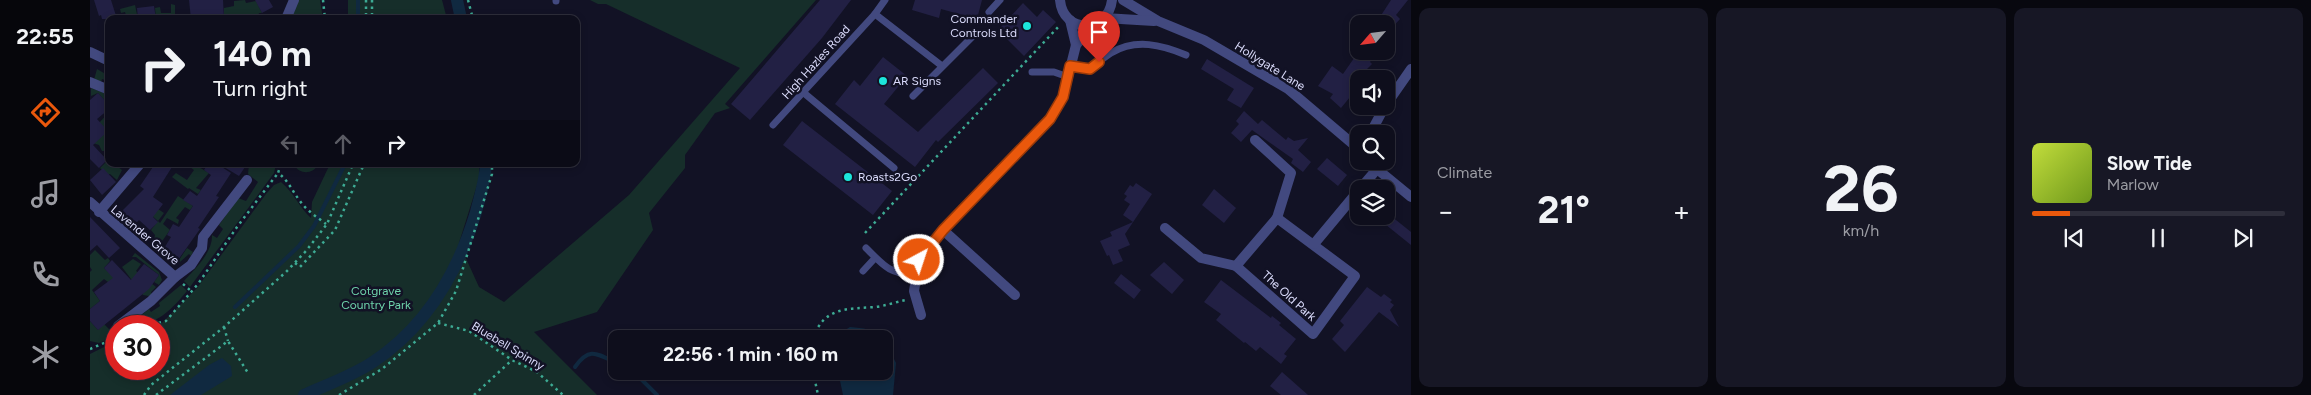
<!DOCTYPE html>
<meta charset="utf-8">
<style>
:root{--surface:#0e0e1c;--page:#171725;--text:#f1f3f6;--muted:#9b9ca3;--line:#2e2e3b;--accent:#ea580c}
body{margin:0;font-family:Figtree,sans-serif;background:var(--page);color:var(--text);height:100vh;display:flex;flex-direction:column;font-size:19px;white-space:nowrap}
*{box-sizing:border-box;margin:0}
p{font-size:16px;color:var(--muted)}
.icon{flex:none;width:28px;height:28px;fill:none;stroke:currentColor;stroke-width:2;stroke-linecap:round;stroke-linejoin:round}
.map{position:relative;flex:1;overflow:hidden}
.panel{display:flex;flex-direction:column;gap:8px;padding:8px;background:#08080f;width:900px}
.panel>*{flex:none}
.banner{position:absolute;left:15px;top:15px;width:475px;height:152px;border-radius:10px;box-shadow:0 2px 8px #0003,0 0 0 1px var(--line);background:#0e0e1c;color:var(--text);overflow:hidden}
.needle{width:32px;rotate:242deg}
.buttons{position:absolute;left:1260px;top:15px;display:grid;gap:10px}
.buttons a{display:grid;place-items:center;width:45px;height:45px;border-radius:10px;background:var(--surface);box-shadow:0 2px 8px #0003,0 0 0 1px var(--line);font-size:25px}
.speed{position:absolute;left:15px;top:315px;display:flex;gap:10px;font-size:25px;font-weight:700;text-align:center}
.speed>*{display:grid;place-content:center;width:65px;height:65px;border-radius:50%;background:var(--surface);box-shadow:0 2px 8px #0003,0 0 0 1px var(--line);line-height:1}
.speed .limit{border:8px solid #d22;background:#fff;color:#111}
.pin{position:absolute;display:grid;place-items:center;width:42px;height:42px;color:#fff;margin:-51px -21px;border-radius:50% 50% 50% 0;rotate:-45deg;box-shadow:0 0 5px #0007}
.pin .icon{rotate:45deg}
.me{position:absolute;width:55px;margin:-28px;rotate:40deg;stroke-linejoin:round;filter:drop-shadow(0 0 4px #0008)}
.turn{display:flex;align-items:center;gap:18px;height:105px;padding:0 25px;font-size:22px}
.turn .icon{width:65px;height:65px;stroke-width:2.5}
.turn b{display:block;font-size:35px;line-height:42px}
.lanes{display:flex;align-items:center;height:48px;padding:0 25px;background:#0003;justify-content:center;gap:25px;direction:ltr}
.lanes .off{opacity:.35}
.big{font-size:38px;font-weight:700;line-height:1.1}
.panel .card{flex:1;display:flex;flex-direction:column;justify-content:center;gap:8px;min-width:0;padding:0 18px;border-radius:10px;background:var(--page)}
.panel .dial{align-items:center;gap:0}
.dial b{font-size:65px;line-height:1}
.song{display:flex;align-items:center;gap:15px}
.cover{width:60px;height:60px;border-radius:8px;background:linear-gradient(135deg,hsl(70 70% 55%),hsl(80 70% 35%))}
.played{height:5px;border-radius:2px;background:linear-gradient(90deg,var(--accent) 15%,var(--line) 15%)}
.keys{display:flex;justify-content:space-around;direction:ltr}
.heat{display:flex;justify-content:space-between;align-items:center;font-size:28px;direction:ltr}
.panel .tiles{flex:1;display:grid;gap:8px;grid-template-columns:repeat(3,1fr)}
.trip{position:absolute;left:518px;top:330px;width:285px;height:50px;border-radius:10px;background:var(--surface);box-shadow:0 2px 8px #0003,0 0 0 1px var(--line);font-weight:700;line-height:50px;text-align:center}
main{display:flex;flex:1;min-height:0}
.menu{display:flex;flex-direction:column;width:90px;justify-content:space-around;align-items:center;background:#06060b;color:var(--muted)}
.menu .icon{width:35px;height:35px}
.menu .on{color:var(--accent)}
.menu b{font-size:22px;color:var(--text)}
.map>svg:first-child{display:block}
.green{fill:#162e2a}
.water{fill:#102940}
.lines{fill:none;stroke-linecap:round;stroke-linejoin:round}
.stream{stroke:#102940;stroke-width:4}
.canal{stroke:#102940;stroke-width:12}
.building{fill:#222044}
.path{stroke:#3dab94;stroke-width:2.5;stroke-dasharray:2.5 4;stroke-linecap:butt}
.service{stroke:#42497f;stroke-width:7}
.minor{stroke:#42497f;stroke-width:10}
.tertiary{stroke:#42497f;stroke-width:10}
.route-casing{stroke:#983908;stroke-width:12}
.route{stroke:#ea580c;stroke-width:9}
.poi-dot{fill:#1ce5db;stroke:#121225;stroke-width:2}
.labels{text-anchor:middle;stroke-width:5;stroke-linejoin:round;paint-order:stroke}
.poi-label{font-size:12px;fill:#dadbfb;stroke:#121225;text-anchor:start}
.street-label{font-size:12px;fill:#dadbfb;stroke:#121225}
.park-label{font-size:12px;fill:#6ed3ab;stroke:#121225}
</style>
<main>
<nav class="menu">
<b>22:55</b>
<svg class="icon on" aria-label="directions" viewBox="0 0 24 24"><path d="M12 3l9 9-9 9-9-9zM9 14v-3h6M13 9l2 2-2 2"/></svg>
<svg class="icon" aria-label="music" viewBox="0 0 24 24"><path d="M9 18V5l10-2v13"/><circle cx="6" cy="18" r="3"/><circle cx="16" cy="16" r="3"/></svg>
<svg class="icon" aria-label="phone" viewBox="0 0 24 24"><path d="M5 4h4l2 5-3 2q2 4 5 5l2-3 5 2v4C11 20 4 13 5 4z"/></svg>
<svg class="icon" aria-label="climate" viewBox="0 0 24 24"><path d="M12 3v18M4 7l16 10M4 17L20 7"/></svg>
</nav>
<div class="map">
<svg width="1321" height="395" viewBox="0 0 1321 395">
<rect width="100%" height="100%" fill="#121225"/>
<g class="green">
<polygon points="155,0 156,3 166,1 172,13 169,13 167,19 134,19 134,8 144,6 144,1"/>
<polygon points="207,0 230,0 233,19 200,19"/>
<polygon points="258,0 352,0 357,19 258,19"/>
<path d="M 500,0 L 726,0 L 635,104 L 640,108 L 625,113 L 595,155 L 595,168 L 559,213 L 563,230 L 507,312 L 444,332 L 507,395 L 0,395 L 0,354 L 26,341 L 26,369 L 69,369 L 69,326 L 65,326 L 71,324 L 107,288 L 176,194 L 184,185 L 191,182 C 204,193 209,207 221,218 L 222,202 L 240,164 L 389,164 L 389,179 L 369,243 L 389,287 L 414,302 L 539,195 L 650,68 L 516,4 L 508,4 Z"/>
<polygon points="81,4 85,5 85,19 66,19 65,8 70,7 71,13 81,13"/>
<polygon points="45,5 48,19 37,19 35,12 31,13 30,9"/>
<polygon points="7,69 19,76 19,84 18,81 12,79 11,82 4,80"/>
<polygon points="1,88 19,95 19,101 17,103 8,93 1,96"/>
<polygon points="19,112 19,155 15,151 12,151 9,145 3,143 10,122"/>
<polygon points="19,159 19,164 28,164 27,166 32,170 27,180 20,174 18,175 10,168"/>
<polygon points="96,164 108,164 107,166 119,173 106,188 111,190 108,194 99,188 98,189 82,177 86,173 97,180 104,170"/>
<path d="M 159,164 L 186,164 L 184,173 L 100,287 L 94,281 C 105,269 123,252 122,235 L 127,238 L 133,229 L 129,225 L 148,198 L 156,201 L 168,182 L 158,174 Z"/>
<path d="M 203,164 L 229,164 C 222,175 210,175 203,164 Z"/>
<polygon points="88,196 103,206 100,210 95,207 86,218 89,220 88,224 77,218 73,224 80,230 70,244 64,240 65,235 61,230 68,221 59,213 56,201 74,213 68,221 70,223"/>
<polygon points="97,248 103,252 101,256 99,254 90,262 80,259 82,256 89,260"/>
<polygon points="5,250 15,260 18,258 20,261 14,268 22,276 38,286 18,282 14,279 2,290 10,301 0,309 0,272 2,270 0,267 0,255"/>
<polygon points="45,253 69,272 72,280 69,285 64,282 69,275 46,257 42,257"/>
<polygon points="43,259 51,264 46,271 66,287 61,292 62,295 59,296 53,295 32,267"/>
<path d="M 91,285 L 97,291 C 77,315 65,326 33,326 L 44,321 L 59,309 L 61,312 L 70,306 L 69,303 Z"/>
<polygon points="0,321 8,330 14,324 20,330 23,327 26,330 26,336 9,343 0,341"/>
</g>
<g class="water">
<path d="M 760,327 C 773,328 784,329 794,339 L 747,339 L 749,334 Z"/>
<polygon points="794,339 806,363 803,395 753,395 748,371 794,371"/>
<polygon points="132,358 141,366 142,376 111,395 80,395 119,365"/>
</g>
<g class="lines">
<g class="stream">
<polyline points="268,0 268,19"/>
<polyline points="145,307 209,246 224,226 255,164"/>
<path d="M 485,367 C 499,347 506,353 526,363"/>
<polyline points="543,371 567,395"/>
</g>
<g class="canal">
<polyline points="367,0 371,19"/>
<path d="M 214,395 C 236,385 262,376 283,362 C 336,327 368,272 386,212 C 390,196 395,181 396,164"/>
</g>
</g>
<g class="building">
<polygon points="4,0 21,0 27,19 12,19 11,15 9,16"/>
<polygon points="99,0 133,0 134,19 101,19"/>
<polygon points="165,0 179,0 183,7 172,13"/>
<polygon points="730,0 761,0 732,38 660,120 641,104"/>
<polygon points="825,0 892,0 887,19 851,9 849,18 822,10"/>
<polygon points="1301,0 1318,0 1306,15 1310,19 1301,29 1288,20"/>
<polygon points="933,3 947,17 953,10 966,22 934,56 908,30"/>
<polygon points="64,6 66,19 48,19 47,8"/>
<polygon points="1269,51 1288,51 1280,62 1282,64 1272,74 1277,79 1269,79 1269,86 1251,108 1240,98 1243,94 1228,86 1242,66 1253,74"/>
<polygon points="793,57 817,76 794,104 828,132 893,68 908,83 848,142 846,140 825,167 745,104 764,80 770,86"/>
<polygon points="1117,59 1164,88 1151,108 1137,100 1144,89 1111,69"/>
<polygon points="8,93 19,105 19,109 7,119 18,131 3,145 17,160 9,168 0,159 0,100"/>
<polygon points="1154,111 1168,124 1172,120 1196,140 1198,137 1204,141 1218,138 1208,150 1221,162 1213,172 1201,163 1203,159 1162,130 1151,142 1141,133 1149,124 1146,121"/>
<polygon points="712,121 802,191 783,215 693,145"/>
<polygon points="1237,158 1257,175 1248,186 1227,169"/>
<polygon points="65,164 77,164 82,167 63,197 73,204 63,217 68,222 60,230 49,220 43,226 30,213 54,189 50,186"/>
<polygon points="118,164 127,164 141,173 126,196 129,197 108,228 110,229 88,260 73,250 81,237 77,235 83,224 89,227 103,206 93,200 100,191 107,196 121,175 114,170"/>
<polygon points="129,164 157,164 149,176"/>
<polygon points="13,168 26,182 12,195 0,180"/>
<polygon points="1046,183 1062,194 1035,234 1040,245 1028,250 1033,261 1023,265 1019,255 1017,256 1010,241 1022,236 1020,232 1043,222 1033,215 1040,204 1034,200 1037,196 1034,194 1040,185 1043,187"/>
<polygon points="1124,189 1146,208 1134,223 1112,205"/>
<polygon points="1285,216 1301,216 1321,232 1321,245"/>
<polygon points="0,217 30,248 19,258 7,245 0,251"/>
<polygon points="22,260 41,280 54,264 69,275 59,289 8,330 0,321 0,309 10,301 4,292 23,278 14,268"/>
<polygon points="1074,262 1094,280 1082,294 1060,275"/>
<polygon points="1031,274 1051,290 1044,299 1024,283"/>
<polygon points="1131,280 1181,318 1182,316 1191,323 1189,325 1206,339 1194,354 1197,356 1191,364 1170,347 1166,351 1155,342 1154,343 1126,320 1131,314 1114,302"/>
<polygon points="1277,287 1291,297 1294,294 1302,300 1300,302 1304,305 1300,310 1309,327 1289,312 1255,352 1242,339 1254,325 1250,321"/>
<polygon points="1192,372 1218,395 1191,395 1180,386"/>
</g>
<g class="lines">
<g class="path">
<polyline points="233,0 235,19"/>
<polyline points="276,0 276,19"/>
<polyline points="282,0 282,19"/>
<polyline points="378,0 383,19"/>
<polyline points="1263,157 1272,165"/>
<path d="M 191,164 L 188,173 C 199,181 202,191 210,201 C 217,211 227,217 236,224"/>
<polyline points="775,233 970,25"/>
<polyline points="205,263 210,267 245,230 274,164"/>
<polyline points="93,284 101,291"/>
<polyline points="348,323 379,331 422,360 447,372 473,395"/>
<polyline points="56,326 76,321 108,284 147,227 188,173"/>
<polyline points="134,327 138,341"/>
<path d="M 723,339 C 733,307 757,309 785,307 C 795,306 806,302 816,300"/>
<polyline points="0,349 26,338"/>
<polyline points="723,371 728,395"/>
<polyline points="54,395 61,385 134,327 196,272 216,251 237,224 263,164"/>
<polyline points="66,395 138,341 158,373"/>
<polyline points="249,395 292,369 348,323 366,291 402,174 402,164"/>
<polyline points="384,395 422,360"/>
</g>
<g class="service">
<polyline points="466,1 466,0"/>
<polyline points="899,12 910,0"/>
<polyline points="785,14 852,66"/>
<path d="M 980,66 L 1000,69 C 1007,64 1014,57 1021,53 C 1046,38 1072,45 1096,55"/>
<polyline points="942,72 964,72 978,77"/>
<polyline points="714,93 804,168"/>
<polyline points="823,96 883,36"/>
<polyline points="683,125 785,14 795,0"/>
<path d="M 776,248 C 796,268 798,272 826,276"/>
<polyline points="773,271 785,258"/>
</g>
<g class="minor">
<polyline points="196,19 204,0"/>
<polyline points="980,20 986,45"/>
<polyline points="0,52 19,61"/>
<polyline points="0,82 19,90"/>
<polyline points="1165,140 1201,173 1187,218"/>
<polyline points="1270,189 1287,169"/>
<polyline points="0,202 85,277"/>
<polyline points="9,212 50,164"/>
<polygon points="1187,218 1265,276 1223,334 1146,266"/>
<polyline points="1075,228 1111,258 1146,266"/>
<polyline points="853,230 925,295"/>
<polyline points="1224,244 1269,190"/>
<polyline points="831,315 824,291 829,260 853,230 960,119 973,97 986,45 1003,25"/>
<polyline points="28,326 61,301 85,277 101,265 112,248 113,237 157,180"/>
</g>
<g class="tertiary">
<path d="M 970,0 C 973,34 1018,34 1022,0"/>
<polyline points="1033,0 1068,21 1114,40 1198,89 1264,145 1269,146"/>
<polyline points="1014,18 1064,21"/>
<polyline points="1296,105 1321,69"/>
<polyline points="1280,134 1295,106"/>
<polyline points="1282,161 1287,169 1321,197"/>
</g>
</g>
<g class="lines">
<defs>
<polyline id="route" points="829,260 853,230 960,119 973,97 980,66 1000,69 1009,62"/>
</defs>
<use href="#route" class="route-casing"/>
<use href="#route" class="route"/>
</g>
<g class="poi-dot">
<circle cx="937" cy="26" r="5"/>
<circle cx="793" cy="81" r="5"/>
<circle cx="758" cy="177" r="5"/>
</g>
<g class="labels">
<g class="poi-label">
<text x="927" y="23" text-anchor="end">Commander<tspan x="927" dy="14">Controls Ltd</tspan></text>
<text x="803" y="85">AR Signs</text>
<text x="768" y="181">Roasts2Go</text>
</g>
<g class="street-label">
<text transform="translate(726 62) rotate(-48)" y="4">High Hazles Road</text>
<text transform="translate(1180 66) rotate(32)" y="4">Hollygate Lane</text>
<text transform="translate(55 235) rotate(40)" y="4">Lavender Grove</text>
<text transform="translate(1199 296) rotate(42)" y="4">The Old Park</text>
<text transform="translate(418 346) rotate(31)" y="4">Bluebell Spinny</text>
</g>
<g class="park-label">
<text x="286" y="295">Cotgrave<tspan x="286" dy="14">Country Park</tspan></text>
</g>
</g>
</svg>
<div class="buttons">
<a><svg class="needle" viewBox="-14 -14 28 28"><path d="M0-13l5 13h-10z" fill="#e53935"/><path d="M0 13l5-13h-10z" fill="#9b9ca3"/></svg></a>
<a><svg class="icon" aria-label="sound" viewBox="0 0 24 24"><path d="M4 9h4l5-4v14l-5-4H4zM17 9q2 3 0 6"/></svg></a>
<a><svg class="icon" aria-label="search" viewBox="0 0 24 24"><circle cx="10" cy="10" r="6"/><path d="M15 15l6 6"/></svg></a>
<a><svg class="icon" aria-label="layers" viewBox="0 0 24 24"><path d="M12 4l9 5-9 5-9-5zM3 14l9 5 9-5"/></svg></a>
</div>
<div class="speed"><div class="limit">30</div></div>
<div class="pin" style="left:1009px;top:62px;background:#d93025"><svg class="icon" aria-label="arrive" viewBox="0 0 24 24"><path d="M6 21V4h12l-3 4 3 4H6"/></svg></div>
<svg class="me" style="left:829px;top:260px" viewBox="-20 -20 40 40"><circle r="17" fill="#ea580c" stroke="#fff" stroke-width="3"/><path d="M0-11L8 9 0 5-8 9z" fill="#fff"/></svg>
<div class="trip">22:56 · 1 min · 160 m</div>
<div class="banner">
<div class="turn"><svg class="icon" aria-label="right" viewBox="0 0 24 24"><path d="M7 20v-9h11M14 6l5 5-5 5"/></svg><div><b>140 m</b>Turn right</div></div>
<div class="lanes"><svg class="icon off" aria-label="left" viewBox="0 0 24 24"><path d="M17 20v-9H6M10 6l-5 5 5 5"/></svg><svg class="icon off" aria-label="ahead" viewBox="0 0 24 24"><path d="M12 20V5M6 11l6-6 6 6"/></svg><svg class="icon" aria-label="right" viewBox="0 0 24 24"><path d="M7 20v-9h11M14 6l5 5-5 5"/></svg></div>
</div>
</div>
<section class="panel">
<div class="tiles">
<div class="card"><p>Climate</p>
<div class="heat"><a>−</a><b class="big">21°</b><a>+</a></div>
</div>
<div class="card dial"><b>26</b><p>km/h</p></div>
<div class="card">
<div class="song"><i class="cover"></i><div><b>Slow Tide</b><p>Marlow</p></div></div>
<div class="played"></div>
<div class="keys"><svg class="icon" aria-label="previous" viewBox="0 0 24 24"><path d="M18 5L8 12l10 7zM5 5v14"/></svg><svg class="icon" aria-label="pause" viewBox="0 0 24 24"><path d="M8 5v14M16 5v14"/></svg><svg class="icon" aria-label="next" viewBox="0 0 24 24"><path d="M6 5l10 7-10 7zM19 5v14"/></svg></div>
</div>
</div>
</section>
</main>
